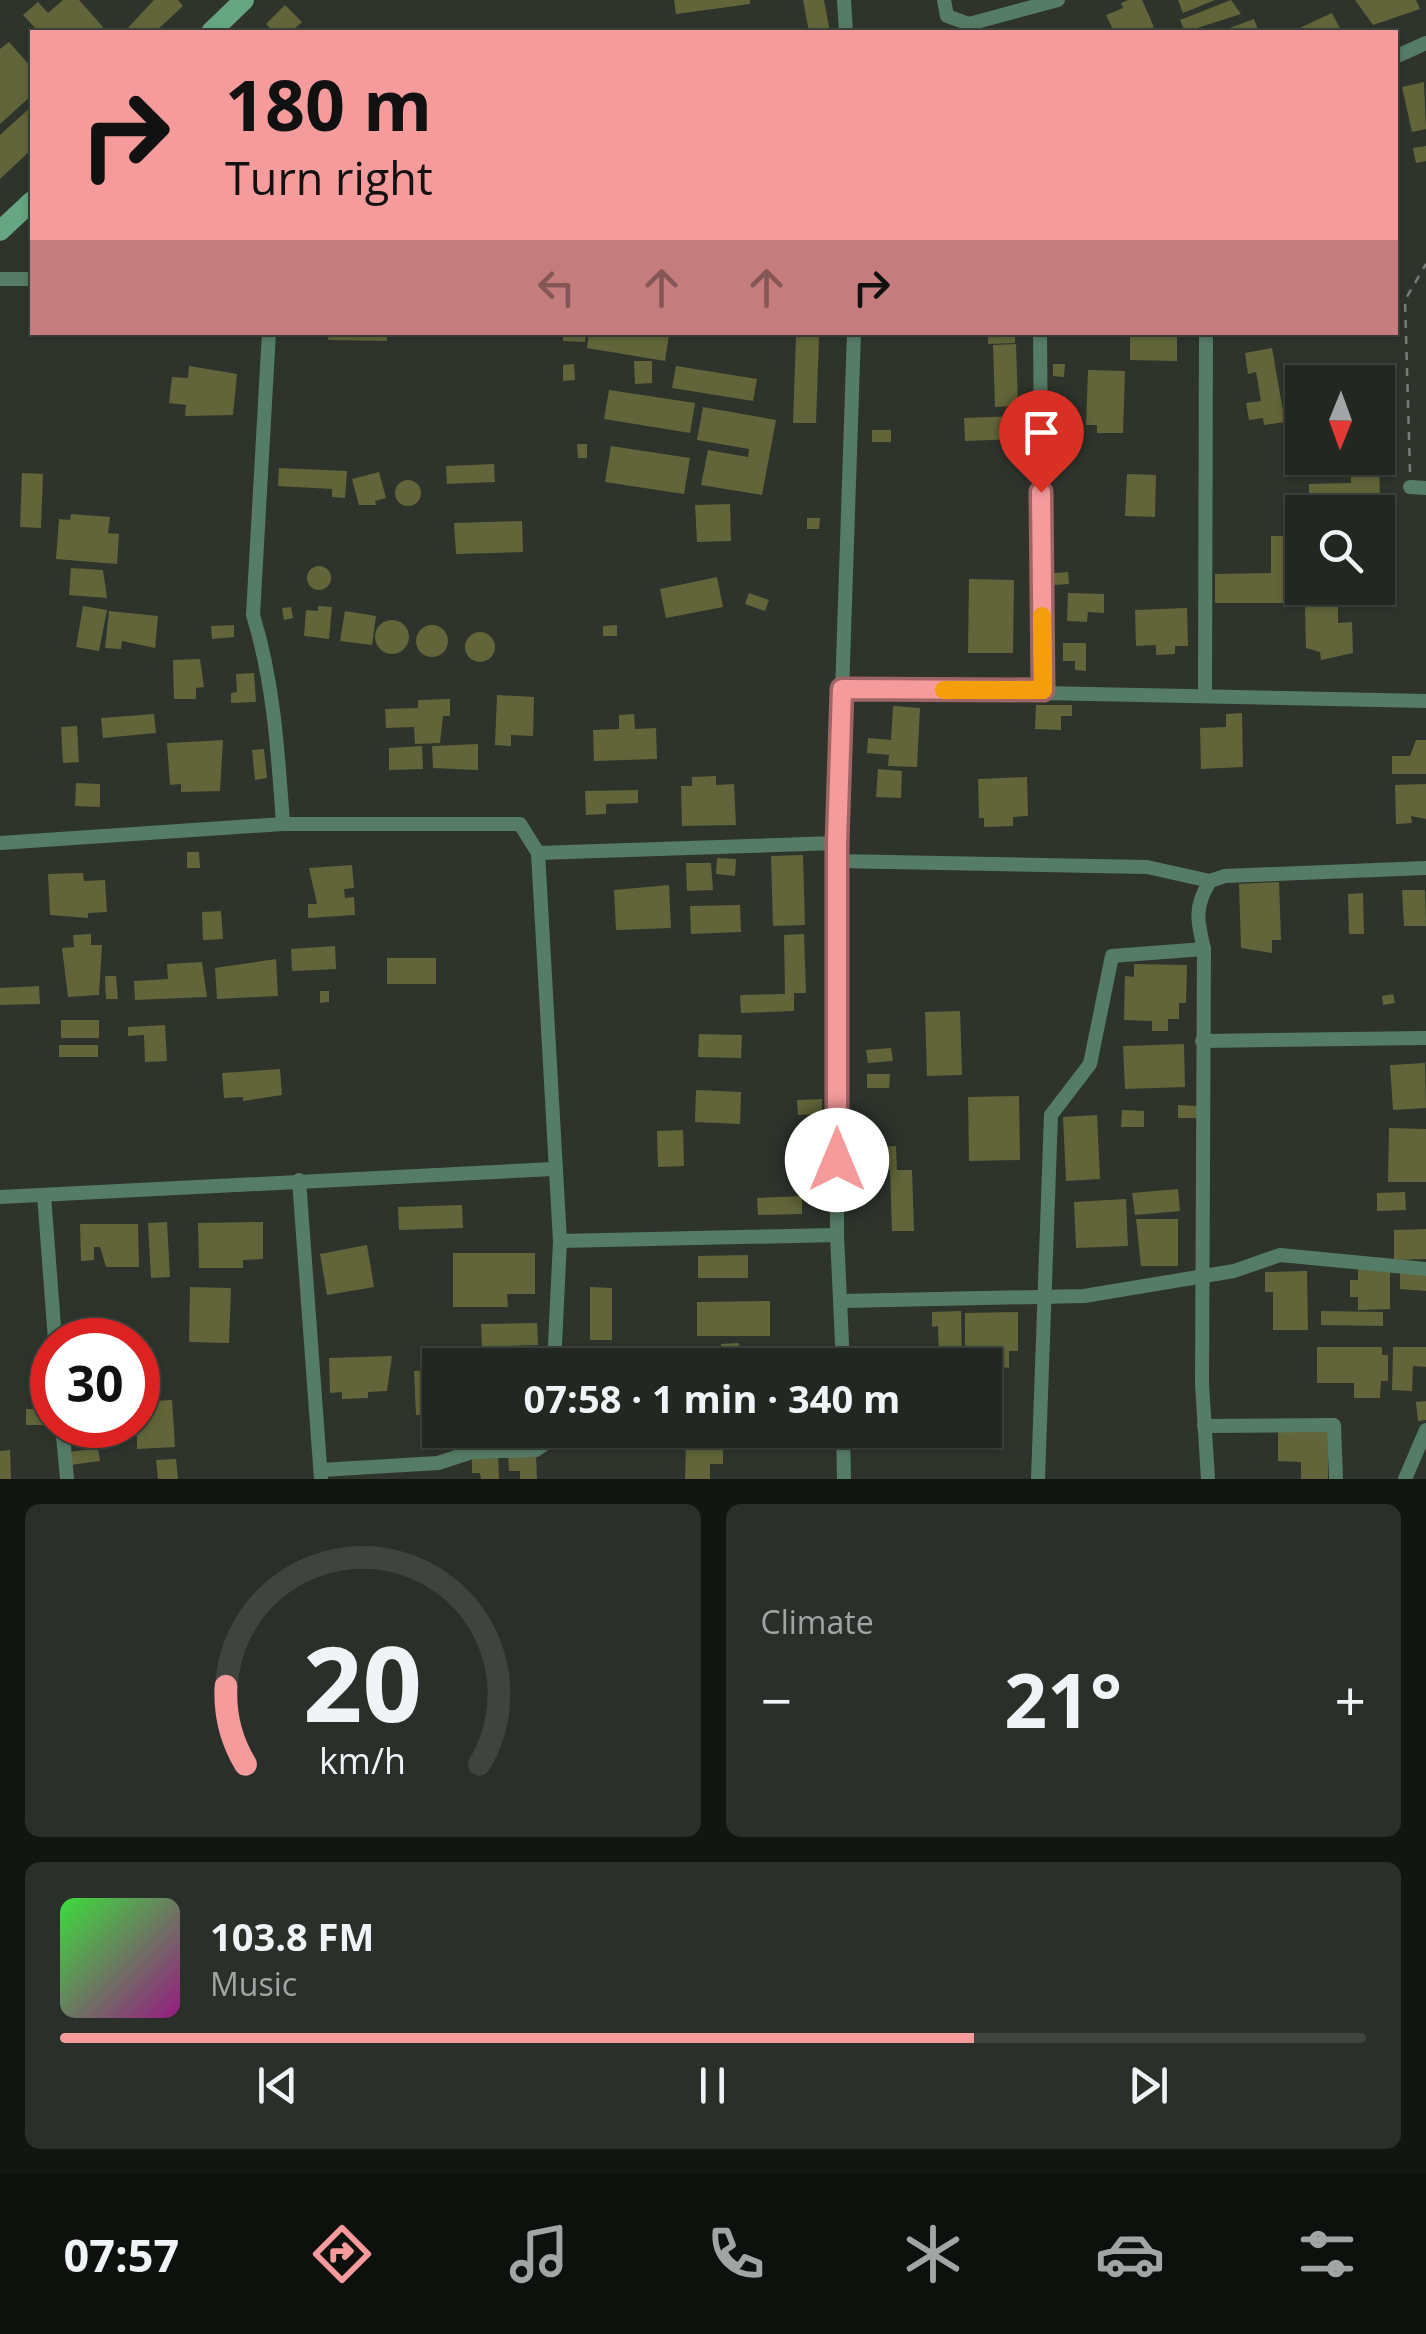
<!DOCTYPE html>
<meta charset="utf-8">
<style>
:root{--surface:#222721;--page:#2a2f2a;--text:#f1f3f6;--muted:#a2a5a5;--line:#3f443f;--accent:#f59b9c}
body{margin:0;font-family:"Open Sans",sans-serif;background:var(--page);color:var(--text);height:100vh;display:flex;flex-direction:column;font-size:38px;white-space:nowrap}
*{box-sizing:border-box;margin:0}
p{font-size:32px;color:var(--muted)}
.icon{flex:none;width:55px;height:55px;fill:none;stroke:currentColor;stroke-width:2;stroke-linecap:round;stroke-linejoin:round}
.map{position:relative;height:1479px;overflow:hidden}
.side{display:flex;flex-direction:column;gap:25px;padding:25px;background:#131512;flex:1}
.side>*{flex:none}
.banner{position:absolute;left:30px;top:30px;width:1368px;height:305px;border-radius:0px;box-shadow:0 2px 8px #0004,0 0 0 2px var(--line);background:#f59b9c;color:#111;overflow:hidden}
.needle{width:65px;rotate:181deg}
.controls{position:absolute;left:1285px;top:365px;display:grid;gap:20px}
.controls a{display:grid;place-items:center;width:110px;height:110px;border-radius:0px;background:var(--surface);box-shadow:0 2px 8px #0004,0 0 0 2px var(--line);font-size:50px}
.speed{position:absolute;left:30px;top:1318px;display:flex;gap:20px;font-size:50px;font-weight:700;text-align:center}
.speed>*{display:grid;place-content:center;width:130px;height:130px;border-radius:50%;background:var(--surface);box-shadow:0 2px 8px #0004,0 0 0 2px var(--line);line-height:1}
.speed .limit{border:15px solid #d22;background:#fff;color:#111}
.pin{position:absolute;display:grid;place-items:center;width:85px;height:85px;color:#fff;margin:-102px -42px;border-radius:50% 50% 50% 0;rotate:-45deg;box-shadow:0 0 10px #0007}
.pin .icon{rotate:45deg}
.me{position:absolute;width:110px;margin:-55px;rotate:0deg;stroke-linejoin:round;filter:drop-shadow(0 0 8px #0008)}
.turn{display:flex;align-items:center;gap:35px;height:210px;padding:0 30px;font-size:45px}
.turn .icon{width:130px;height:130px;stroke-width:2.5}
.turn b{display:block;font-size:70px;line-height:85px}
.lanes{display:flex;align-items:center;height:95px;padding:0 30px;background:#0003;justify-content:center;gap:50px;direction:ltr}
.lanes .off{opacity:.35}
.big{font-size:75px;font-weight:700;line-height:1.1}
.side .tile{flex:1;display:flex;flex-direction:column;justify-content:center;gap:15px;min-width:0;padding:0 35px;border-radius:15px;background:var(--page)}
.side .dial{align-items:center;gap:0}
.dial svg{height:260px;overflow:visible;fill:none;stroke:var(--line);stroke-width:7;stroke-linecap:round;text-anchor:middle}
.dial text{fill:var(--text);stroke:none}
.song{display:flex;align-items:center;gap:30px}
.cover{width:120px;height:120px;border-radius:15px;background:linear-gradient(135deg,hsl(120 70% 55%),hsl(310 70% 35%))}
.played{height:10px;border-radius:5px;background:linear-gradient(90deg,var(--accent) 70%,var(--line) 70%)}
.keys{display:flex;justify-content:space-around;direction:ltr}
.heat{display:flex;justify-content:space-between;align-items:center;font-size:55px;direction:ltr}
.side .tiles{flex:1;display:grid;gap:25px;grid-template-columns:1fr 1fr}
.tile:last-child{grid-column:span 2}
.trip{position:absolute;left:422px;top:1348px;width:580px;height:100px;border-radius:0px;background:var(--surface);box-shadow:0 2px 8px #0004,0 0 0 2px var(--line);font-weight:700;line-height:100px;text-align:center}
.dock{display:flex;height:160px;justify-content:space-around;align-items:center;background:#0e100d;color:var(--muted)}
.dock .icon{width:70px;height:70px}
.dock .on{color:var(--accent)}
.dock b{font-size:45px;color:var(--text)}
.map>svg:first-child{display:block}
.building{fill:#616539}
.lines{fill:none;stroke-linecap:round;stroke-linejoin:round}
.path{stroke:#777c75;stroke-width:2.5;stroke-dasharray:8 8;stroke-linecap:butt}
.street{stroke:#557c66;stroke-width:14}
.secondary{stroke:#66a683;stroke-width:20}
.route-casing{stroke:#9f6565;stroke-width:25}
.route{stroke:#f59b9c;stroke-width:18}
.slow{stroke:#f59e0b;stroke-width:18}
</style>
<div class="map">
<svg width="1426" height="1479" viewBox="0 0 1426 1479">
<rect width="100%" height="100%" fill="#2e342c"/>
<g class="building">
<polygon points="63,0 79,0 103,27 97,32 39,32 23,15 38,2 48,13"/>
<polygon points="154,0 178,0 183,6 155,32 124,32"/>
<polygon points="674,0 750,0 750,4 676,14"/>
<polygon points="803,0 824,0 830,32 809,32"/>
<polygon points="1128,0 1142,0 1154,27 1141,32 1114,32 1106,15 1123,8 1121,3"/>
<polygon points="1178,0 1215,0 1183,13"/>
<polygon points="1231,0 1241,14 1185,32 1180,20"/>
<polygon points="1355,0 1416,0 1420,9 1373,25"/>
<polygon points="285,5 302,22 291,32 274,32 266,24"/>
<polygon points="1332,13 1342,32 1291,32"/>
<polygon points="1254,19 1259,32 1219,32"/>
<polygon points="9,42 32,68 32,95 0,124 0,49"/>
<polygon points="1424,82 1426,129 1412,132 1402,87"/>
<polygon points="32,106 32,149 0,179 0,135"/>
<polygon points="1426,146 1426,161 1416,163 1413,148"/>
<polygon points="329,332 387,332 387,341 328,340"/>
<polygon points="563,332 586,332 585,342 563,341"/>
<polygon points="589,332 669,335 665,361 587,348"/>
<polygon points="988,332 1015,332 1015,343 988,344"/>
<polygon points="1130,332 1177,332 1177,361 1130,360"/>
<polygon points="796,336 819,336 816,423 793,423"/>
<polygon points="1016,344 1018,406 995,407 993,345"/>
<polygon points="1272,348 1285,422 1264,425 1263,418 1249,420 1246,403 1261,401 1256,372 1248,374 1245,353"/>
<polygon points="634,361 652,361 652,383 635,384"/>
<polygon points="574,364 575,380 563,381 563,365"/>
<polygon points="1053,364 1065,364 1064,377 1053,376"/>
<polygon points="189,366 237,374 233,415 185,416 186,405 169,403 172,377 188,378"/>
<polygon points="676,366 757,379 753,401 672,388"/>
<polygon points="1088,370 1125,371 1123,433 1097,433 1097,425 1086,425"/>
<polygon points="1334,373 1335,382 1306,382 1306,375"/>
<polygon points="609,390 695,403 690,433 604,419"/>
<polygon points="703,407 776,420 762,495 701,485 708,450 748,457 749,449 697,440"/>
<polygon points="1018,416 1019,439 965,441 964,418"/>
<rect x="872" y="430" width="19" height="12"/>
<polygon points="577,444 587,444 587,458 578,458"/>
<polygon points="611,446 690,458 684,494 605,482"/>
<polygon points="1350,458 1379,458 1380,501 1309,503 1309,484 1351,483"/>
<polygon points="494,464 495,482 447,484 446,466"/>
<polygon points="279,468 347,471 345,498 332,497 332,489 278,486"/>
<polygon points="379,472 386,498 375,501 376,505 359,505 352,479"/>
<polygon points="22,473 43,474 41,528 20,527"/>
<polygon points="1127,474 1156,475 1155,517 1125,516"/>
<circle cx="408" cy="493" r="13"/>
<polygon points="730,504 731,541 697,542 695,505"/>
<polygon points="71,514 110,517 108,533 119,534 117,564 56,559 59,519 70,520"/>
<polygon points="807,518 820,518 819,529 807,529"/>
<polygon points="522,521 523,552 456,554 454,523"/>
<polygon points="1271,536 1292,536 1293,603 1215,603 1215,574 1271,573"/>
<circle cx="319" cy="578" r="12"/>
<polygon points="71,568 103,570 107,598 69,595"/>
<polygon points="1068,572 1069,584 1054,585 1054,573"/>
<polygon points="717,577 723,607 666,618 660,589"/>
<polygon points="969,579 1014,580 1013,653 968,653"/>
<polygon points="749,593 769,600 765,611 745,604"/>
<polygon points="1068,593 1104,594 1104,613 1088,612 1087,622 1067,621"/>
<polygon points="1338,605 1338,623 1352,622 1353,653 1321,660 1320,652 1306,648 1305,606"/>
<polygon points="83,606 107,610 99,651 76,647"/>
<polygon points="318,606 332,607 329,639 304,636 306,610 318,611"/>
<polygon points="291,607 293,618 284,620 282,608"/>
<polygon points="1187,608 1188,646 1175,646 1175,654 1156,655 1156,645 1136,646 1135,610"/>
<polygon points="109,611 158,616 155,648 122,641 121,649 105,648"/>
<polygon points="345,611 376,616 372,645 340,641"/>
<circle cx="392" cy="637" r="17"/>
<circle cx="432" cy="641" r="16"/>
<polygon points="234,625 234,637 212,639 211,626"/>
<polygon points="617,625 617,636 603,636 603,626"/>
<circle cx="480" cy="647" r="15"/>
<polygon points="1063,643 1086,643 1086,671 1075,670 1075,661 1063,661"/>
<polygon points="200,659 204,687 196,688 196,699 174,699 173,660"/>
<polygon points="254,673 256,702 231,703 231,693 237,692 236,674"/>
<polygon points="497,695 534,697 533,736 511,735 511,746 495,745"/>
<polygon points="450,699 450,716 443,716 440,743 415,744 414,727 386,728 385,709 418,708 418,700"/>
<polygon points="1036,705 1072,705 1072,716 1061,716 1061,730 1035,729"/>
<polygon points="893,706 920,708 917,767 888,766 889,755 867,753 868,738 891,740"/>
<polygon points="1242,713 1243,767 1201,769 1200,728 1226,727 1226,714"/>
<polygon points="154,714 156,733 103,738 101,718"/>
<polygon points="634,714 635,729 656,728 657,759 594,761 593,730 619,729 619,715"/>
<polygon points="77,726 79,762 63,763 61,727"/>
<polygon points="223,740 220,791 181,792 181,784 170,785 167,743"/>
<polygon points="1416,740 1426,740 1426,774 1392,774 1392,756 1410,756"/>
<polygon points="478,744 478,770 433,768 432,746"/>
<polygon points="422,746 423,769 389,770 389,748"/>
<polygon points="264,749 267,778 255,780 252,750"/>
<polygon points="878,769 902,771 901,798 876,797"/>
<polygon points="716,776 716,785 734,784 736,825 682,826 681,786 692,786 692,777"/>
<polygon points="1027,777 1028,816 1013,817 1013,826 984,827 984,818 979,818 978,779"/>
<polygon points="76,783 100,784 100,807 75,806"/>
<polygon points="1426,784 1426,819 1411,816 1412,823 1396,824 1395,785"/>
<polygon points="638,790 638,803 606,804 606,814 586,815 585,791"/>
<polygon points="187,852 199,852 200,868 187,868"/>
<polygon points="803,855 805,925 773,926 771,856"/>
<polygon points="717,858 736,859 735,876 716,874"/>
<polygon points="686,863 711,863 713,890 687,891"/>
<polygon points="352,865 354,888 344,889 345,898 354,897 355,915 308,918 308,904 317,904 309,868"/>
<polygon points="83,873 84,881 105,880 107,912 88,913 88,918 50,915 48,874"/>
<polygon points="1279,882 1281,940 1272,940 1272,953 1241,948 1239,884"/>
<polygon points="669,885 671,928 616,930 614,890"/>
<polygon points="1402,890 1425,890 1426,926 1404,926"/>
<polygon points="1363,893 1364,934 1349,934 1348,894"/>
<polygon points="740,905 741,932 691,934 690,906"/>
<polygon points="221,911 223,939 203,940 202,912"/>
<polygon points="91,934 91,945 102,945 99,995 68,997 62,948 74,947 73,935"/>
<polygon points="804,934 806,993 794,993 794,1011 741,1013 740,995 785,994 784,935"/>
<polygon points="335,946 336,969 292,971 291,949"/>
<rect x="387" y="958" width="49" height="26"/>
<polygon points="276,959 278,996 217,999 215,968"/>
<polygon points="202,962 207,997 135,1000 134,981 168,979 167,964"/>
<polygon points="1134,964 1187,965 1186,1003 1179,1003 1179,1019 1168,1019 1168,1031 1152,1031 1152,1021 1124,1020 1125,976 1134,977"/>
<polygon points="105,976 116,976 118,999 106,999"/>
<polygon points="39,986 40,1004 0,1005 0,988"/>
<polygon points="320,991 329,991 329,1002 320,1003"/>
<polygon points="1393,994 1395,1003 1383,1005 1382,996"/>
<polygon points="960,1011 962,1075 927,1076 925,1012"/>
<rect x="61" y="1020" width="38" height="18"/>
<polygon points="165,1025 167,1061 145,1062 144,1035 128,1036 128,1027"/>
<polygon points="699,1034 742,1035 741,1058 698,1057"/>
<polygon points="1184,1044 1185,1087 1125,1089 1123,1046"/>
<rect x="59" y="1045" width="39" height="12"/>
<polygon points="891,1048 893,1061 868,1063 866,1050"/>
<polygon points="1425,1063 1426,1108 1393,1110 1390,1065"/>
<polygon points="280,1069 282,1095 243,1101 243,1097 224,1098 222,1073"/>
<polygon points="867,1074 890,1074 889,1088 867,1088"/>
<polygon points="696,1090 741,1092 740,1124 695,1122"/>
<polygon points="1019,1096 1020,1160 969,1161 968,1097"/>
<polygon points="822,1099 822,1114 798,1115 797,1100"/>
<polygon points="1178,1105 1197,1106 1197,1118 1178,1118"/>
<polygon points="1122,1110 1144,1111 1144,1127 1121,1127"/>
<polygon points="1097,1115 1100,1179 1066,1181 1063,1117"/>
<polygon points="1389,1128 1426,1129 1426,1182 1388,1182"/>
<polygon points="683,1130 684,1166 658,1167 657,1131"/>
<polygon points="896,1146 897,1170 912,1170 914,1231 892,1231 890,1169 872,1170 871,1147"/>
<polygon points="1178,1189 1180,1211 1135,1215 1132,1193"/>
<polygon points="1405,1192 1406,1210 1377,1211 1377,1193"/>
<polygon points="802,1196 802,1214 758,1215 757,1198"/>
<polygon points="1126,1199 1128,1246 1076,1248 1074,1202"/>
<polygon points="462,1205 463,1228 399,1230 398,1207"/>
<polygon points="1136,1219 1178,1219 1178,1266 1141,1266"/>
<polygon points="167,1222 170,1277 151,1278 148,1223"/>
<polygon points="263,1222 263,1259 243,1260 243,1268 199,1268 198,1223"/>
<polygon points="80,1224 138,1224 139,1267 106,1267 100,1247 94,1247 94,1260 81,1261"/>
<polygon points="1426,1229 1426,1259 1394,1260 1394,1230"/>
<polygon points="367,1245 374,1287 327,1295 320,1254"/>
<polygon points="453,1253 535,1253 535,1294 507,1294 508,1307 453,1307"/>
<polygon points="748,1255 748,1278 698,1278 698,1256"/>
<polygon points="1358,1268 1390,1268 1390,1309 1358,1310 1358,1297 1350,1297 1350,1280 1358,1280"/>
<polygon points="1307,1271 1308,1330 1273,1330 1273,1292 1265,1292 1265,1272"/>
<polygon points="1400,1272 1426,1273 1426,1291 1400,1289"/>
<polygon points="190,1287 231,1288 229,1343 189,1342"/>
<polygon points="590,1287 612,1288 612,1340 590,1340"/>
<polygon points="770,1301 770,1336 697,1336 697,1302"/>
<polygon points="961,1311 962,1365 933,1365 939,1361 938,1326 932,1327 932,1312"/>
<polygon points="1321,1311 1383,1312 1383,1326 1321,1325"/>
<polygon points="1018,1312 1018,1351 1009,1351 1009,1368 965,1362 965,1313"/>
<polygon points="537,1323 538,1345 482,1347 481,1324"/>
<polygon points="739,1343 740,1356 722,1357 721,1344"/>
<polygon points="715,1347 716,1358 690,1358 690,1348"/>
<polygon points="1317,1347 1382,1347 1382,1355 1388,1355 1388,1381 1381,1381 1380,1398 1354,1398 1354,1383 1317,1383"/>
<polygon points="1393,1347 1426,1347 1426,1367 1413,1366 1412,1391 1392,1390"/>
<polygon points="651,1353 652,1365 584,1365 583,1355"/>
<polygon points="392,1356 387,1391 368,1392 368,1398 342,1399 342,1392 330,1393 329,1358"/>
<polygon points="782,1360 783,1365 742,1365 741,1361"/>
<polygon points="433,1370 434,1415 416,1415 414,1371"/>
<polygon points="172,1400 175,1447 137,1449 137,1436 126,1437 126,1425 138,1425 138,1402"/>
<polygon points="1426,1401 1426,1420 1418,1421 1416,1402"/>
<rect x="26" y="1409" width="25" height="16"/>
<polygon points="445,1430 467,1430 467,1443 446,1443"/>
<polygon points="628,1430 676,1430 676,1437 628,1434"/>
<polygon points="1278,1432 1328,1432 1328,1479 1301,1479 1301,1462 1278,1461"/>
<polygon points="686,1444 723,1445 723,1464 710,1464 710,1479 685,1479"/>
<polygon points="98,1448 100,1461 71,1465 69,1452"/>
<polygon points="10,1450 11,1479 0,1479 0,1451"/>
<polygon points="472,1454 498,1454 499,1479 481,1479 480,1473 472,1473"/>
<polygon points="536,1454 537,1479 520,1479 520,1471 509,1471 508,1455"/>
<polygon points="176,1459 178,1479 158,1479 156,1460"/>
</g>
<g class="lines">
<polyline class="path" points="1410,472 1405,300 1426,264"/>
<g class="street">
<polyline points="844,0 846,32"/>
<polyline points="944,0 947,16 969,24 1058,0"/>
<polyline points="1395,57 1426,43"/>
<polyline points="0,279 32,279"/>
<path d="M 269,332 L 253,615 C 274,683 278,753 283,824"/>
<polyline points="1040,332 1043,690"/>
<polyline points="1410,487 1426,488"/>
<polyline points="842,689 1426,701"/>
<polyline points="1205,693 1206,332"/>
<polyline points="0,843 283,824 520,824 538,853 560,1241 554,1365"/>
<polyline points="538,853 837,843"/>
<polyline points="837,861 1147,867 1210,881"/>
<polyline points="1202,1041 1426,1038"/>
<polyline points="299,1180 321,1479"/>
<polyline points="44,1195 55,1340"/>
<polyline points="0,1197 553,1169"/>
<polyline points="560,1241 837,1235"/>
<polyline points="842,1301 1084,1296 1234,1271 1280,1255 1426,1269"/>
<polyline points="843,1365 837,1235 837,843 854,332"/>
<polyline points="62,1425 67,1479"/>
<polyline points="1204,1426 1334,1425 1336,1479"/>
<polyline points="843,1430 844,1479"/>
<polyline points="321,1470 438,1463 472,1452 536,1450 552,1439 555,1430"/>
<polyline points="1038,1479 1051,1115 1090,1064 1112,956 1204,949"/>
<path d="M 1208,1479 L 1202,1384 L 1204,949 C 1197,920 1194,907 1210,881 L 1225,876 L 1426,868"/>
<polyline points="1405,1479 1426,1430"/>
</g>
<g class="secondary">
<polyline points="211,32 244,0"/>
<polyline points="0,231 32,201"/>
</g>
</g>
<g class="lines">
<defs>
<polyline id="route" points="837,1160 837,843 842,689 1043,690 1041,492"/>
</defs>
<use href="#route" class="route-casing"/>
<use href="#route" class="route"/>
<polyline class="slow" points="944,690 1043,690 1042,616"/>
</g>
</svg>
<div class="controls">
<a><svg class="needle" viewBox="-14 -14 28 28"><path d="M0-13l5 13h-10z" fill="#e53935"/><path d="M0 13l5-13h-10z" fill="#a2a5a5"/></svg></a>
<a><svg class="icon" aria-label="search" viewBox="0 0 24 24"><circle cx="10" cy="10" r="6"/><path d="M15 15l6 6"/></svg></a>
</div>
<div class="speed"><div class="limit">30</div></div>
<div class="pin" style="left:1041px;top:492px;background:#d93025"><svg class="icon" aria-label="arrive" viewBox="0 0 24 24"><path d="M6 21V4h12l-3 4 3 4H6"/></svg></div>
<svg class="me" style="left:837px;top:1160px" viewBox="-20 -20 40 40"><circle r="19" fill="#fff"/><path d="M0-13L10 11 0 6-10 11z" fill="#f59b9c"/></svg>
<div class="trip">07:58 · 1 min · 340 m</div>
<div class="banner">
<div class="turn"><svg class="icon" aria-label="right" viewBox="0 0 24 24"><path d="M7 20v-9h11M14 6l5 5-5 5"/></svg><div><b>180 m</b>Turn right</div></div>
<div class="lanes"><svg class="icon off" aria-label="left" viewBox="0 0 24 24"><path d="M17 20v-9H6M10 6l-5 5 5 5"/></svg><svg class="icon off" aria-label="ahead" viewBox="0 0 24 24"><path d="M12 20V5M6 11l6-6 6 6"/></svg><svg class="icon off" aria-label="ahead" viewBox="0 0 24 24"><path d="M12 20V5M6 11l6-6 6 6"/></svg><svg class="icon" aria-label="right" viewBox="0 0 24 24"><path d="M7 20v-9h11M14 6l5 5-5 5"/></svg></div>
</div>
</div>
<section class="side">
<div class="tiles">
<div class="tile dial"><svg viewBox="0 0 100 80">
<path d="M14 69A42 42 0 1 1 86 69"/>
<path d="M14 69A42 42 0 0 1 8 45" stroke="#f59b9c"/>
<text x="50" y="56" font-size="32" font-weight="700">20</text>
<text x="50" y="72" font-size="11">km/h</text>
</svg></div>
<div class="tile"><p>Climate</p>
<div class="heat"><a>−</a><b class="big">21°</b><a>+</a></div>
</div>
<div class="tile">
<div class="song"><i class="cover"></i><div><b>103.8 FM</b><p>Music</p></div></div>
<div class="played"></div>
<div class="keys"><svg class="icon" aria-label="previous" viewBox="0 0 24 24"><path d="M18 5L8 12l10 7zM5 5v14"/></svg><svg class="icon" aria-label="pause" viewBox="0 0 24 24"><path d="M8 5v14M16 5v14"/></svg><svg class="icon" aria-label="next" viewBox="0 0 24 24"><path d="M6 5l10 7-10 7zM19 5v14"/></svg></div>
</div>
</div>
</section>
<nav class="dock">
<b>07:57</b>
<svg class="icon on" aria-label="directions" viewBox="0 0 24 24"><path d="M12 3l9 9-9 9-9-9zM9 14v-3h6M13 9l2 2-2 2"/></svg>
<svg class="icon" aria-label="music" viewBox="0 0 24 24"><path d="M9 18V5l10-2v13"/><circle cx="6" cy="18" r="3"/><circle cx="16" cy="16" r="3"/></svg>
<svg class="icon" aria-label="phone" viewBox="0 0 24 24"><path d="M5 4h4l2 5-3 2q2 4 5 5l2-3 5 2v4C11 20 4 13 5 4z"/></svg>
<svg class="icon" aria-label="climate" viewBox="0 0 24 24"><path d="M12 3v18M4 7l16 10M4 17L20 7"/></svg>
<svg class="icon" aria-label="car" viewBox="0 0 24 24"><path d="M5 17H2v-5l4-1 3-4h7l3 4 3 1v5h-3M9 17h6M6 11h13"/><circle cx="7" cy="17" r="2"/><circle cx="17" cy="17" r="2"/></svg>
<svg class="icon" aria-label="filters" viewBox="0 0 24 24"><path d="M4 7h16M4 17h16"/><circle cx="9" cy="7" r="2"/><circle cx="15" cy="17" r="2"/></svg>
</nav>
